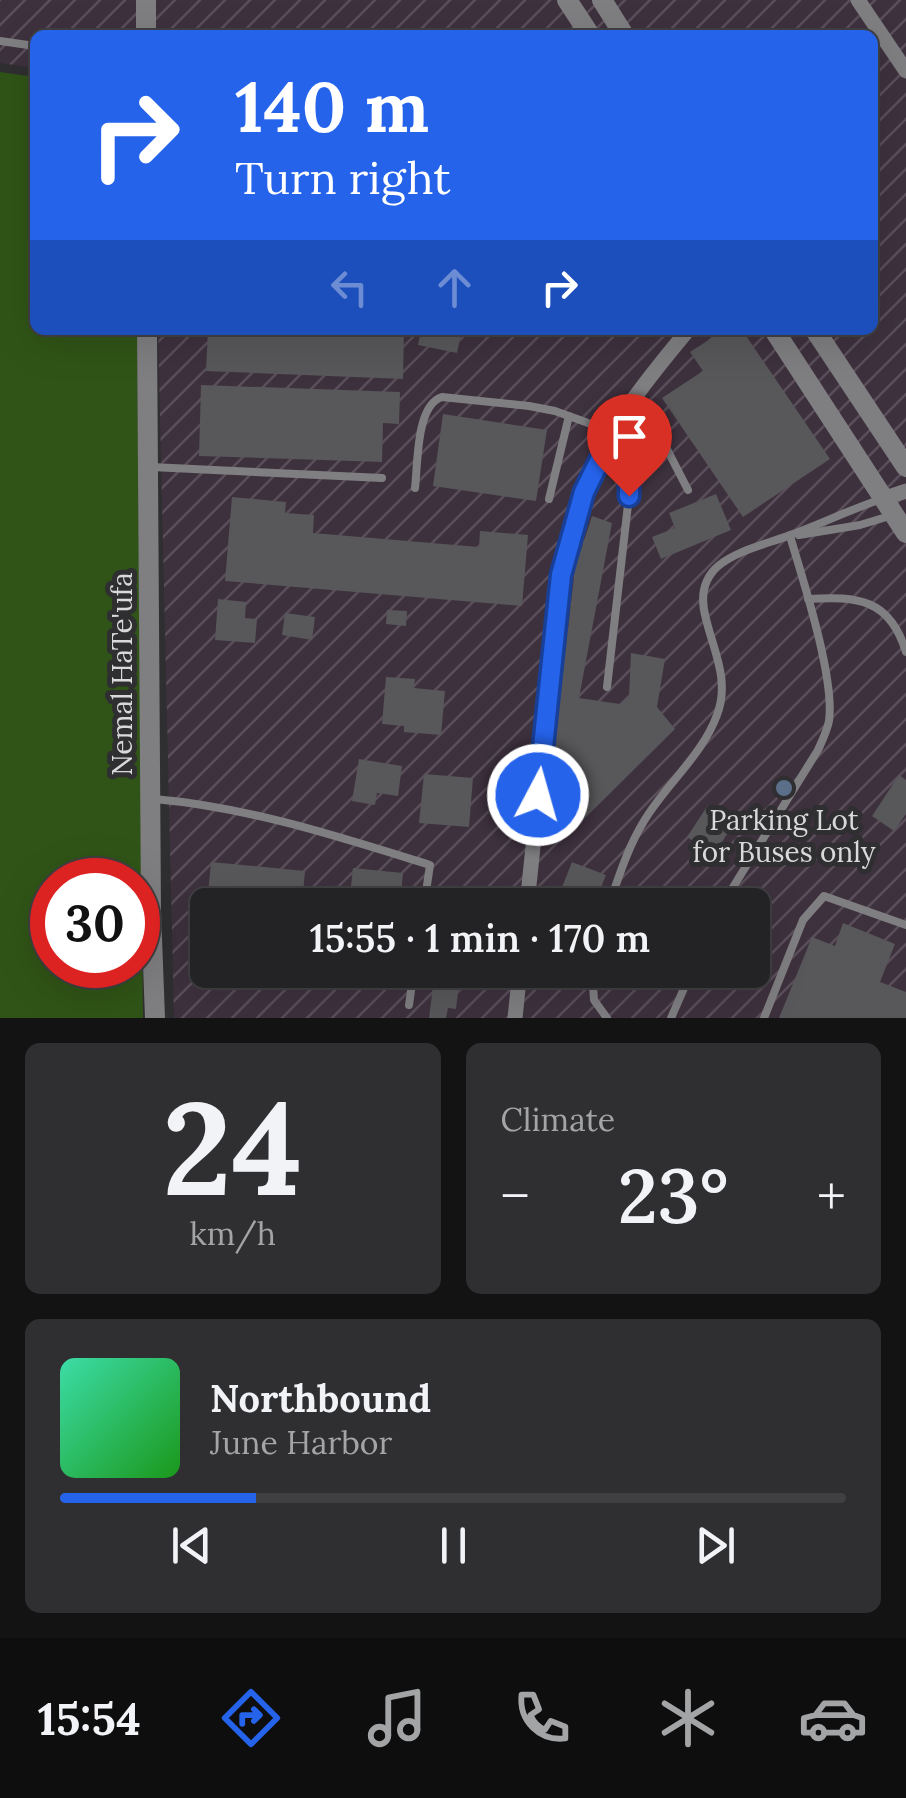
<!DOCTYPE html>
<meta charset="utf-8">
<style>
:root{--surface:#232224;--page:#2f2f31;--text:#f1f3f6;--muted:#a3a4a6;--line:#403f41;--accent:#2563eb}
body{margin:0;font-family:Lora,serif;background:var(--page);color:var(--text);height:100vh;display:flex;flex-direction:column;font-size:38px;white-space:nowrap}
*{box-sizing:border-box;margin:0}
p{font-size:32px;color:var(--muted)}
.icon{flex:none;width:55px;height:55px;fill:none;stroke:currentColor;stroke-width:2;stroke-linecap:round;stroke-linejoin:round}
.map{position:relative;height:1018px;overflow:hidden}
.side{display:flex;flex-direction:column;gap:25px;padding:25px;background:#131314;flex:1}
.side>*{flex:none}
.guide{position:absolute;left:30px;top:30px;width:848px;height:305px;border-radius:15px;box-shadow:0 10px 40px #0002,0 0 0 2px var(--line);background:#2563eb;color:#fff;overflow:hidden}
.speed{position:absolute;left:30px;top:858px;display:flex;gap:20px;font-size:50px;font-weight:700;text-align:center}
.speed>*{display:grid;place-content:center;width:130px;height:130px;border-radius:50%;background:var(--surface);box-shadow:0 10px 40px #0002,0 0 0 2px var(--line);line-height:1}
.speed .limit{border:15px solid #d22;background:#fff;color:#111}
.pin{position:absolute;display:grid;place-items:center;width:85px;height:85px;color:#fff;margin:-102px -42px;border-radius:50% 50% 50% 0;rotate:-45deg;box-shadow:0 0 10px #0007}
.pin .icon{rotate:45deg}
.me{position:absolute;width:110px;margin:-55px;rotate:6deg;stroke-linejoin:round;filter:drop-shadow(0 0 8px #0008)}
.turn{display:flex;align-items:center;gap:35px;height:210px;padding:0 40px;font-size:45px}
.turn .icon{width:130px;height:130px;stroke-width:2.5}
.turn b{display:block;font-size:70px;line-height:85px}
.lanes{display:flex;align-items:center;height:95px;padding:0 40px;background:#0003;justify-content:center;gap:50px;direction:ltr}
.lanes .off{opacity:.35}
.big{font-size:75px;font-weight:600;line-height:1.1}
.side .tile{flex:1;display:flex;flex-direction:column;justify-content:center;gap:15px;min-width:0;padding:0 35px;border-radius:15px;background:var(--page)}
.side .dial{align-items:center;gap:0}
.dial b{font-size:130px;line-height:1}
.song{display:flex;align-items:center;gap:30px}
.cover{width:120px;height:120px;border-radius:15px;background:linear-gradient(135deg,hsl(160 70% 55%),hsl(120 70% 35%))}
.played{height:10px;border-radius:5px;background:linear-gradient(90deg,var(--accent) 25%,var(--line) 25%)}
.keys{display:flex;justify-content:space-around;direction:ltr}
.heat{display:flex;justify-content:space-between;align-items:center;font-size:55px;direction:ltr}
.side .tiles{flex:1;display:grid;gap:25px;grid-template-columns:1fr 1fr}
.tile:last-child{grid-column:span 2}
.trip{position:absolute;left:190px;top:888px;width:580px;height:100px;border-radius:15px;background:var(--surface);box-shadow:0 10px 40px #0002,0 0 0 2px var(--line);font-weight:600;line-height:100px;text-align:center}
.tab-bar{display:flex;height:160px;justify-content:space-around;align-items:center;background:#0e0e0e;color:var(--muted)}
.tab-bar .icon{width:70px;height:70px}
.tab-bar .active{color:var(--accent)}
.tab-bar b{font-size:45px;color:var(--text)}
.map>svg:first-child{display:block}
.industrial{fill:url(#industrial-furrows);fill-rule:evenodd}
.green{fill:#305417;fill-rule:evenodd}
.building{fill:#58575a}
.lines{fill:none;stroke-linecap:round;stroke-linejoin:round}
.service{stroke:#7f7e81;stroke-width:8}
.minor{stroke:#7f7e81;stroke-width:15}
.tertiary{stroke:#7f7e81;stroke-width:20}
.route-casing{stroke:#184099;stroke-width:25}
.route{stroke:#2563eb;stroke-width:18}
.service-dot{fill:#5c6f8a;stroke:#2f2e30;stroke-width:4}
.labels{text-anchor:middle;stroke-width:10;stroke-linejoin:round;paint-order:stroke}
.street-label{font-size:28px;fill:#d9d9da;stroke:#2f2e30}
.poi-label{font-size:28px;fill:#d9d9da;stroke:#2f2e30}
</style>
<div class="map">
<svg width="906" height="1018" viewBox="0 0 906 1018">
<defs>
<pattern id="industrial-furrows" width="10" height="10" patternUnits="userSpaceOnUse" patternTransform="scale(2.5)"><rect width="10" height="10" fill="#3e313e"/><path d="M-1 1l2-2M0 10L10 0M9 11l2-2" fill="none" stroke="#594e59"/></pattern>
</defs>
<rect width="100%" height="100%" fill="#2f2e30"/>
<path class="industrial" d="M 0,0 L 906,0 L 906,1018 L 174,1018 L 158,330 L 872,330 L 872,35 L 35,35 L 35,68 L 0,63 ZM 208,905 L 752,905 L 752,970 L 208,970 Z"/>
<path class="green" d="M 0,72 L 35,77 L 35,330 L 137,330 L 143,1018 L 0,1018 ZM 52,880 L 138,880 L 138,965 L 52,965 Z"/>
<g class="building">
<polygon points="208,330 404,330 403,379 206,371"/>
<polygon points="421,330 462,330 457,353 418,345"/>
<polygon points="724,330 742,330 830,459 743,517 662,398 703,371 690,352"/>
<polygon points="201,385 400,392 399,424 383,423 382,462 199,456"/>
<polygon points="443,414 547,430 536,501 433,486"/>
<polygon points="716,494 731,530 661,559 652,537 675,528 669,513"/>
<polygon points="232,497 286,502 285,513 314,515 313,533 479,547 480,531 528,535 522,606 225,581"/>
<polygon points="592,516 612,523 579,698 620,704 629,696 631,653 665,659 657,707 675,729 576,827 548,803 575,568"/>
<polygon points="218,599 246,602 245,618 257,619 255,643 215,640"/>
<polygon points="387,610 407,611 406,626 386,624"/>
<polygon points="285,613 315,617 312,640 282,635"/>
<polygon points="386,677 415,679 414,688 445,691 441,735 404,732 404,726 382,724"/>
<polygon points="359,759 402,766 398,796 377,793 375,805 352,801"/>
<polygon points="424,774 473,778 469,827 419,823"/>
<polygon points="899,775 906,780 906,814 894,831 872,816"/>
<polygon points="708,805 735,822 714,854 687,837"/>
<polygon points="211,862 305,871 302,905 207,905"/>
<polygon points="572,862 606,875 594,905 555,905"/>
<polygon points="353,868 403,873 400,905 349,905"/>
<polygon points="843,923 895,944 880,982 906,992 906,1018 779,1018 812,937 835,946"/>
<polygon points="205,924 208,924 208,965 201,965"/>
<polygon points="282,970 332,970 331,977 282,973"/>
<polygon points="435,970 461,970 456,1009 448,1008 446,1018 429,1018"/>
</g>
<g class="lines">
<g class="service">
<polyline points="0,41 35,46"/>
<polyline points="638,393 688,490"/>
<polyline points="151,467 382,478"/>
<path d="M 415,488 C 418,463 416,405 442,397 L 529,406 L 555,411 L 613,432"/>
<polyline points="549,499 569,416"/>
<polyline points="799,535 860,525 893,515"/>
<path d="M 808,599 C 858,596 890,599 906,652"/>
<polyline points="607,687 629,496 629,447 620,419"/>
<path d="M 154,799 C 248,807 340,837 430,865 L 424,905"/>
<path d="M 609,905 C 619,876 628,847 644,821 C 666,784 702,756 717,715 C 730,681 714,652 706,619 C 689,558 749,551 790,535 C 821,524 851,509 882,499"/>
<path d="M 722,905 L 818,750 C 822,741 827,731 829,721 C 835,678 803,580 790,536"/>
<polyline points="592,970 594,1000 607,1018"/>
<polyline points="409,1005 414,970"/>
<polyline points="671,1018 692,970"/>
<polyline points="764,1018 803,920 824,896 906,925"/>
</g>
<g class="minor">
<polyline points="858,0 906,71"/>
<polyline points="885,498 906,491"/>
<path d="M 527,905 L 561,575 C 574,520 591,465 622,416 C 641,386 665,358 688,330"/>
<polyline points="515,1018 520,970"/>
</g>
<g class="tertiary">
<polyline points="567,0 590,35"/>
<polyline points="602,0 624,35"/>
<polyline points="146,35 146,0"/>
<polyline points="147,330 151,911 155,1018"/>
<polyline points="774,330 906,533"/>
<polyline points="815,330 906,467"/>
</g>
</g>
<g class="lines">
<defs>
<polyline id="route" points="538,795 561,575 584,492 620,419 629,447 629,496"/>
</defs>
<use href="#route" class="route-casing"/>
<use href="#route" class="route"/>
</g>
<circle class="service-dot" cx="784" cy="788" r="10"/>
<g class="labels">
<g class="street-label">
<text transform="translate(122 674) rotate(-90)" y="10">Nemal HaTe'ufa</text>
</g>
<g class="poi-label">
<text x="784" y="830">Parking Lot<tspan x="784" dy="32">for Buses only</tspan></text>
</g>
</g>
</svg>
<div class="speed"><div class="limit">30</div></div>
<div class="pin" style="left:629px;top:496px;background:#d93025"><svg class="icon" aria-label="arrive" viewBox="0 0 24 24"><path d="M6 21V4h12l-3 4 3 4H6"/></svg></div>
<svg class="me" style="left:538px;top:795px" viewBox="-20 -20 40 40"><circle r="17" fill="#2563eb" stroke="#fff" stroke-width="3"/><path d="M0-11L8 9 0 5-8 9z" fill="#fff"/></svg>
<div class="trip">15:55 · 1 min · 170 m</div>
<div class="guide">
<div class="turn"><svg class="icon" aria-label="right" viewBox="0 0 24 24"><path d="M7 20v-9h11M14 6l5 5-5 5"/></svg><div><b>140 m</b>Turn right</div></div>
<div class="lanes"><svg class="icon off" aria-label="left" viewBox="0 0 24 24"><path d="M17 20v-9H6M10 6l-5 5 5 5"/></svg><svg class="icon off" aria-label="ahead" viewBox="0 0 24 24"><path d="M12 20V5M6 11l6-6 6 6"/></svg><svg class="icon" aria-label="right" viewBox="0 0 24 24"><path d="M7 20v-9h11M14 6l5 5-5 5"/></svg></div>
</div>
</div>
<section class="side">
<div class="tiles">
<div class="tile dial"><b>24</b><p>km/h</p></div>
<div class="tile"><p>Climate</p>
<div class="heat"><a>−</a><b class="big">23°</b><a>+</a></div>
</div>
<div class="tile">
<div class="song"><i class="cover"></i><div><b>Northbound</b><p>June Harbor</p></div></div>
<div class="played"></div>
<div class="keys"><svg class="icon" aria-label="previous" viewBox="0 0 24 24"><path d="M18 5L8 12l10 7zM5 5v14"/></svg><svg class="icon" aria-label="pause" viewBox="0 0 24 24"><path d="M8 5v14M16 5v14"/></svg><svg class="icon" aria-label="next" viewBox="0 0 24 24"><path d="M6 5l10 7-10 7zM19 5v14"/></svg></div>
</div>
</div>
</section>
<nav class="tab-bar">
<b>15:54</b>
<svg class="icon active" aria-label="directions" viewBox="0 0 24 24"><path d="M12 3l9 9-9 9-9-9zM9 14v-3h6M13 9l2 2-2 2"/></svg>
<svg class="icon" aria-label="music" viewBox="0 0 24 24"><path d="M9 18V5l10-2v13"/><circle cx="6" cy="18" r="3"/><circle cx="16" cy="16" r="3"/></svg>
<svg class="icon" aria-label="phone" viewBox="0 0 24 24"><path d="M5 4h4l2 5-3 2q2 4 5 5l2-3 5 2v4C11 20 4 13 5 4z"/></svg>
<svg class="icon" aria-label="climate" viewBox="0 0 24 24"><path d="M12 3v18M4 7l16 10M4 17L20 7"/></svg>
<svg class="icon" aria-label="car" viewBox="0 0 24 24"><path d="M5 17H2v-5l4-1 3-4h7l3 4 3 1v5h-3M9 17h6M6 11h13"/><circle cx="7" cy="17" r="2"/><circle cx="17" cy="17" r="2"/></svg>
</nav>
